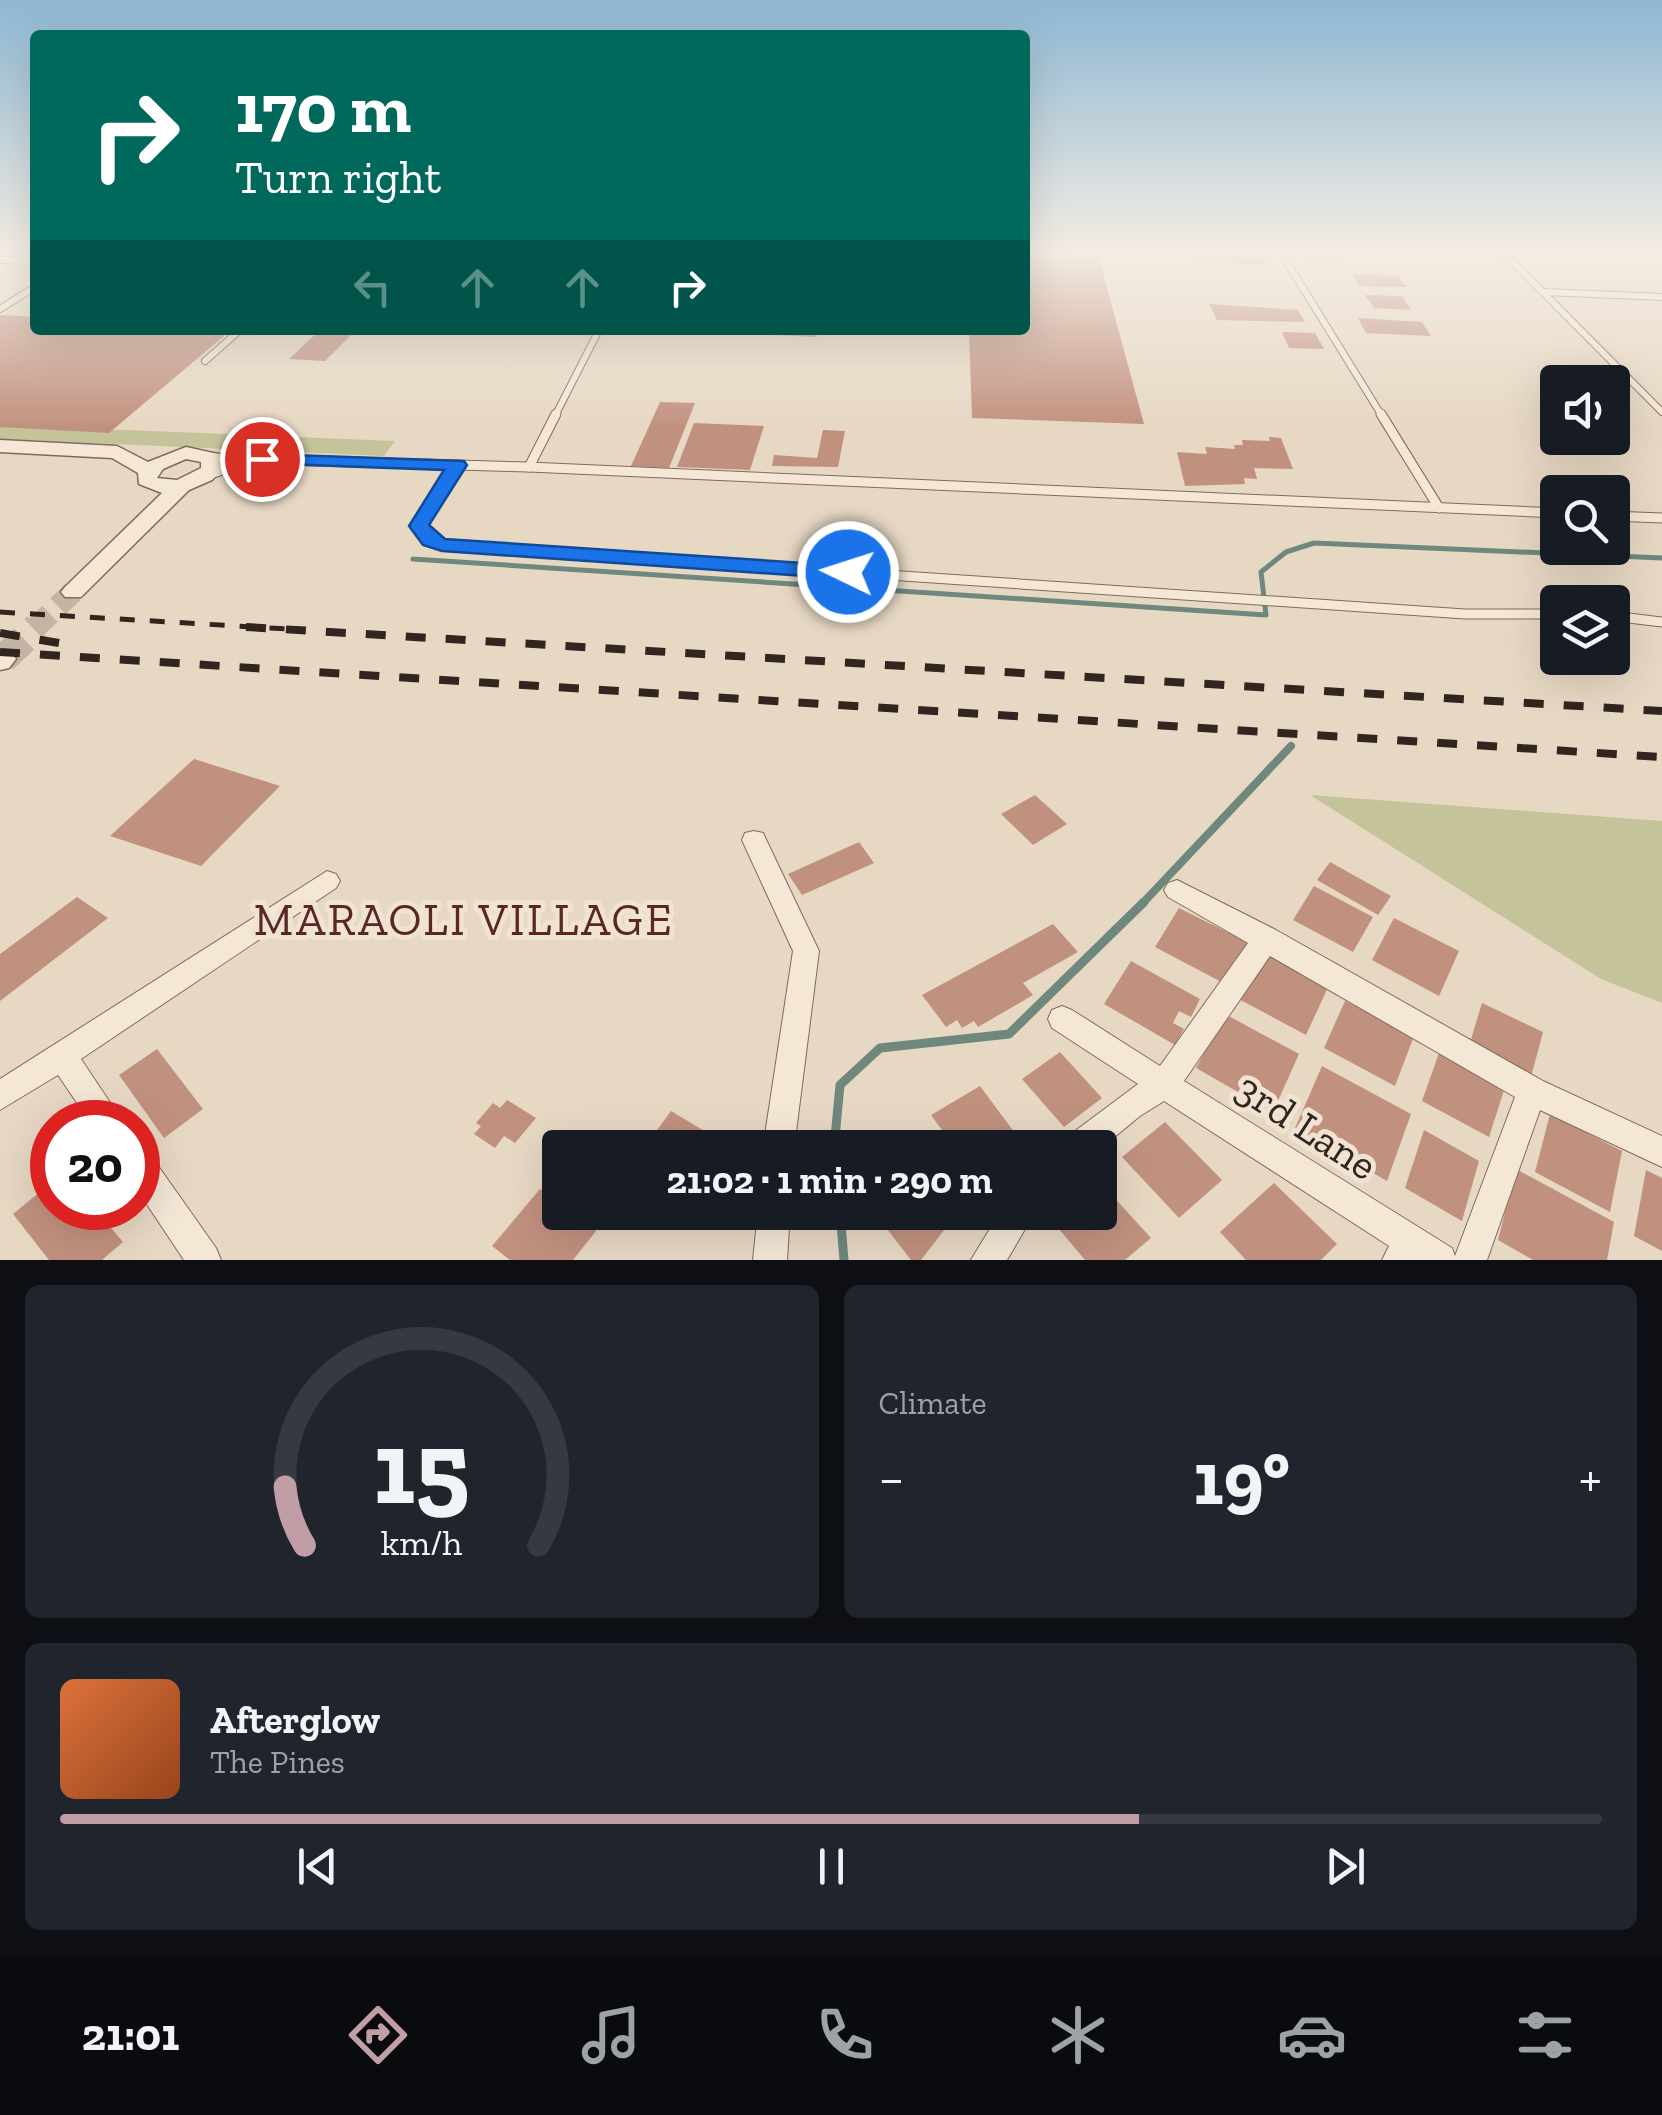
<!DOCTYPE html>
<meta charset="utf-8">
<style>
:root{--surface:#171b24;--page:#20242c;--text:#f1f3f6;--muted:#9ea1a6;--line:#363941;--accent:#c19ea5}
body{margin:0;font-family:"Zilla Slab",serif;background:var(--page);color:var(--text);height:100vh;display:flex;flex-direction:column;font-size:38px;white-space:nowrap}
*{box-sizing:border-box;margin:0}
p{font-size:32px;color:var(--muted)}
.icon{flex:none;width:55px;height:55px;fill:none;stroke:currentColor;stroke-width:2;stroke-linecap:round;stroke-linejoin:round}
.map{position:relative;height:1260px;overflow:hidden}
.drawer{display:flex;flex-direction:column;gap:25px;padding:25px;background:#0d0f14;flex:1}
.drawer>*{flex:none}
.hud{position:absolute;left:30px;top:30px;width:1000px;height:305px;border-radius:10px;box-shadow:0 10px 40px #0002;background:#00695c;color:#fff;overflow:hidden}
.fabs{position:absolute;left:1540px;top:365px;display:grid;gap:20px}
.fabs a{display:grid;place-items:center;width:90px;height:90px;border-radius:10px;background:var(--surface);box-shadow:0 10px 40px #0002;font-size:50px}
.speed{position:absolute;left:30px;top:1100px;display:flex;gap:20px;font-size:50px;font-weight:700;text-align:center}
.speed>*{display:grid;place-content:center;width:130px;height:130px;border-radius:50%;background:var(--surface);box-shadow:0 10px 40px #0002;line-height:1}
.speed .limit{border:15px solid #d22;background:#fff;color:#111}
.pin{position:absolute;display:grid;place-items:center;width:85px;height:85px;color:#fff;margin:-42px;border:5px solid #fff;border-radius:50%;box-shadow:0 2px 10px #0007}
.me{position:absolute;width:110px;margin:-55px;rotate:274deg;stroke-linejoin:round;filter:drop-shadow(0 0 8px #0008)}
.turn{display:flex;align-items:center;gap:35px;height:210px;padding:0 40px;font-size:45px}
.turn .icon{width:130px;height:130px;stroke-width:2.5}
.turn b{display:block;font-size:70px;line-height:85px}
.lanes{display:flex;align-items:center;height:95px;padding:0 40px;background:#0003;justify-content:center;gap:50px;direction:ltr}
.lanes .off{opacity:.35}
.big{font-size:75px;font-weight:700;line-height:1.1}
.drawer .card{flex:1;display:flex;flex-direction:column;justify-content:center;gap:15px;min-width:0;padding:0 35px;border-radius:15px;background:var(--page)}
.drawer .dial{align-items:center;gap:0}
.dial svg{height:260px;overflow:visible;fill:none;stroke:var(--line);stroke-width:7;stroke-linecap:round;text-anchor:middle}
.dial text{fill:var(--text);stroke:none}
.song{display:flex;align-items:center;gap:30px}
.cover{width:120px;height:120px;border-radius:15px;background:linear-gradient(135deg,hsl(20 70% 55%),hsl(20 70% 35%))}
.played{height:10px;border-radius:5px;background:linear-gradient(90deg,var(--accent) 70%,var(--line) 70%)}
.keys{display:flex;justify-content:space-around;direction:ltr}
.heat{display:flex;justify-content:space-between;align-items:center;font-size:55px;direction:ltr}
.drawer .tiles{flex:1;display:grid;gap:25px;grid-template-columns:1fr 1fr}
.card:last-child{grid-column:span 2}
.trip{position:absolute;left:542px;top:1130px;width:575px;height:100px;border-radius:10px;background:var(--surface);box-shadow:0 10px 40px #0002;font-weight:700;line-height:100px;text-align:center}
.menu{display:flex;height:160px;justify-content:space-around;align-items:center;background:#090b0e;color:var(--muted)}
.menu .icon{width:70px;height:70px}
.menu .current{color:var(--accent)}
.menu b{font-size:45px;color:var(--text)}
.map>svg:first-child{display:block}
.green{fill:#c4c399}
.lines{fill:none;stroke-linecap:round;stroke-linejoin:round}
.stream-far2{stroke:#6e887e;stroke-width:5}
.stream-far1{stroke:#6e887e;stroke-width:8}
.stream{stroke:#6e887e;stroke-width:9}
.building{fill:#c1917f}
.tertiary-tunnel-far1{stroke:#c3b4a3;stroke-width:22;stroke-dasharray:22 11;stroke-linecap:butt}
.tertiary-tunnel{stroke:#c3b4a3;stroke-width:29;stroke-dasharray:29 14;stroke-linecap:butt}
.service-far1-casing{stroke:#806a5d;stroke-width:8}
.service-casing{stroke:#806a5d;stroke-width:11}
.minor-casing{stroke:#806a5d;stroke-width:2}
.tertiary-casing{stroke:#806a5d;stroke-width:3}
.service-far1{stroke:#f4e7d6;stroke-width:6}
.service{stroke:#f4e7d6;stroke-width:9}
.minor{fill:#f4e7d6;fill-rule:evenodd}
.tertiary{fill:#f4e7d6;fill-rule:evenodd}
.rail-far1{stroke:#32251f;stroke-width:5;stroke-dasharray:15 15;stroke-linecap:butt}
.rail{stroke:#32251f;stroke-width:8;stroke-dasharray:20 20;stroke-linecap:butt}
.route{fill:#1a73e8;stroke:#114b97;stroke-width:2.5}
.labels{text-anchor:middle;stroke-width:10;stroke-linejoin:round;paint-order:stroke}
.near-street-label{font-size:42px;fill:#32251f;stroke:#f0e3d2}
.near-neighbourhood-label{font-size:45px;letter-spacing:2.5px;fill:#592824;stroke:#f0e3d2}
</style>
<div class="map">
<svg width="1662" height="1260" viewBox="0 0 1662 1260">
<rect width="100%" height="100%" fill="#e7d8c4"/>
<g class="green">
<polygon points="0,425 395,441 384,456 0,439"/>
<polygon points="1310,795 1662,821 1662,1003 1601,979"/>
</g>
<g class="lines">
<polyline class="stream-far2" points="413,559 1266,615 1261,572 1286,552 1314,543 1662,558"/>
<polyline class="stream-far1" points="1141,905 1291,746"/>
<g class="stream">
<polyline points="834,1148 840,1085 880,1048 1009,1034 1144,902"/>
<polyline points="840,1212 844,1260"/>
</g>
</g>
<g class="building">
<polygon points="1025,251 1097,251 1144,424 972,418 969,330 1025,330"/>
<polygon points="1191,251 1261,251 1267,265 1194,262"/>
<polygon points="1301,251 1337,251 1343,262 1305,260"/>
<polygon points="1352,274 1398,276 1407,287 1360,286"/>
<polygon points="1365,295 1402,296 1411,310 1374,308"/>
<polygon points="1209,304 1298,310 1305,322 1217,320"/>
<polygon points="0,315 35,317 35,330 231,330 109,433 0,427"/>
<polygon points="1358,318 1422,322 1431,336 1366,333"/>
<polygon points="320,330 356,330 325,361 289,359"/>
<polygon points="776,330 818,330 816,337 774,335"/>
<polygon points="1282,332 1315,333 1324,349 1289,348"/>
<polygon points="660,402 695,403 669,468 631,466"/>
<polygon points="694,423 764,426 750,470 677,467"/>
<polygon points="823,430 845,431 838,467 772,466 774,455 817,458"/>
<polygon points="1269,437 1281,438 1293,469 1254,468 1257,479 1244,478 1245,484 1185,486 1177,452 1207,454 1205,447 1235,449 1234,445 1243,445 1242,440 1270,441"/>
<polygon points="194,759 280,786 201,866 110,836"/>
<polygon points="1035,795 1067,824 1033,845 1001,814"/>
<polygon points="859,842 874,863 802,895 788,874"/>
<polygon points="1330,862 1391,896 1378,915 1317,880"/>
<polygon points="1314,886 1373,917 1353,952 1293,920"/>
<polygon points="77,897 108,918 0,1001 0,954"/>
<polygon points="1179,908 1249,943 1227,985 1155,947"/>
<polygon points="1394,918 1459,951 1439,996 1372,960"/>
<polygon points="1053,924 1078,952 1023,983 1033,995 978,1027 974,1021 962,1028 957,1020 946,1027 922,995"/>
<polygon points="1261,948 1330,983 1306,1035 1235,997"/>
<polygon points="1131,961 1200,999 1191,1017 1179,1011 1173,1023 1184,1029 1175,1045 1104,1004"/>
<polygon points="1345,1001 1414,1036 1395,1086 1324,1048"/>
<polygon points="1482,1003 1543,1032 1531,1077 1469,1046"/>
<polygon points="1225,1014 1299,1054 1273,1112 1196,1068"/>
<polygon points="157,1049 203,1109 164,1138 119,1075"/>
<polygon points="1060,1052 1102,1098 1064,1127 1022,1079"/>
<polygon points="1439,1053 1505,1087 1489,1137 1422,1101"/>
<polygon points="1322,1066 1411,1114 1387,1181 1295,1128"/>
<polygon points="980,1086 1026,1148 955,1148 931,1115"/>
<polygon points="507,1100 536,1118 515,1143 504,1136 495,1148 474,1134 481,1126 476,1123 493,1103 500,1108"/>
<polygon points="671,1111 711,1135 702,1148 644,1148"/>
<polygon points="1550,1114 1622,1151 1610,1212 1535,1172"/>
<polygon points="1165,1122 1222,1180 1179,1218 1122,1157"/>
<polygon points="1424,1130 1479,1161 1462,1221 1405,1188"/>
<polygon points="1516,1169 1614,1222 1607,1260 1533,1260 1498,1240"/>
<polygon points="1646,1170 1662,1178 1662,1251 1634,1236"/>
<polygon points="52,1182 52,1208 94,1208 123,1242 102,1260 49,1260 13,1214"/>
<polygon points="1100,1182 1151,1238 1125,1260 1085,1260 1048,1216 1100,1212"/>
<polygon points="1274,1183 1337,1244 1321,1260 1246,1260 1220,1232"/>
<polygon points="540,1189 560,1204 560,1212 571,1212 596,1231 573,1260 510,1260 492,1246"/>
<polygon points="882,1212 958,1212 921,1260 911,1260 887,1229"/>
</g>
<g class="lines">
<polyline class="tertiary-tunnel-far1" points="34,629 73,592"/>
<polyline class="tertiary-tunnel" points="3,659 37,627"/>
<defs>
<g id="service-far1">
<polyline points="1280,251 1382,416"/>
<polyline points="1502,251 1662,412"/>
<polyline points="0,260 35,261"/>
<polyline points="1544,292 1662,297"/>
<polyline points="0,309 35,287"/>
<polyline points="205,361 240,330"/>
<polyline points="555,416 599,330"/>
</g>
<g id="service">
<polyline points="1381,414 1439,508"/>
<polyline points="211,458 529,467 1558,513"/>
<polyline points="457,465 419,526 430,541 442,545 1465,614 1558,614"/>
<polyline points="529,467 556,414"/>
<polyline points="210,474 246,463"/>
<polyline points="1612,516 1662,518"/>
<polyline points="1612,616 1662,622"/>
</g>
<g id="minor">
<polygon points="754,831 763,833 819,951 794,1148 763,1148 793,951 742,840 745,833"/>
<polygon points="327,871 336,874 340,881 336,888 81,1059 123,1122 90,1122 58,1075 0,1110 0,1079"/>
<path d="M 1177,880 L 1276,930 L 1543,1081 L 1662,1136 L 1662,1167 L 1540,1110 L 1487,1260 L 1382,1260 L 1389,1246 L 1164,1101 L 1140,1116 L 1100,1149 L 1063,1148 L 1067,1137 L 1138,1084 L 1052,1028 L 1048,1019 L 1052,1010 L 1062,1006 L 1072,1010 L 1160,1066 L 1248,943 L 1168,897 L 1164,890 L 1168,883 ZM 1270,956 L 1515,1097 L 1455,1256 L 1452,1248 L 1184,1081 Z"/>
<polygon points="138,1148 149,1153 216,1248 221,1260 184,1260 138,1191"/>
<polygon points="758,1212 790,1212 787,1260 753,1260"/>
<polygon points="1000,1212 1035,1212 1007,1260 971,1260"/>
</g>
<g id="tertiary">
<path d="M 0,440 L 117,446 L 148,462 L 186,447 L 218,454 L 222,470 L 212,480 L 189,490 L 81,597 L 65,597 L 61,592 L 65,587 L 162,493 L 139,484 L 138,473 L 112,458 L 0,452 ZM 186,459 L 201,462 L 201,468 L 177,480 L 157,478 L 163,469 Z"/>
<polygon points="0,651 12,653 16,659 9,668 0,670"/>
</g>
</defs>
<use href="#service-far1" class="service-far1-casing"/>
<use href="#service" class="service-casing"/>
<use href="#minor" class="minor-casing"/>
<use href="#tertiary" class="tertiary-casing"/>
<use href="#service-far1" class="service-far1"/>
<use href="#service" class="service"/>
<use href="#minor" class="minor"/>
<use href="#tertiary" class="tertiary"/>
<polyline class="rail-far1" points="0,612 288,629"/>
<g class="rail">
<polyline points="246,627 1662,711"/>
<polyline points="0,633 59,643"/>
<polyline points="0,652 1662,757"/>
</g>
</g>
<linearGradient id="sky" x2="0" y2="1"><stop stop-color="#8db7d2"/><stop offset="0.59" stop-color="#f4ede4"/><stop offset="1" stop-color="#f4ede4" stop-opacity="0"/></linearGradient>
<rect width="1662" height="427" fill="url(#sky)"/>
<polygon class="route" points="262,454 464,461 467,465 429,525 445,539 848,566 858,572 848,579 442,551 423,545 409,526 444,470 255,463 252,459"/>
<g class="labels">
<g class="near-street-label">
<text transform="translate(1307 1126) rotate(33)" y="15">3rd Lane</text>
</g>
<g class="near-neighbourhood-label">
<text x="464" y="935">MARAOLI VILLAGE</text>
</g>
</g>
</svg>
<div class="fabs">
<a><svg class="icon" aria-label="sound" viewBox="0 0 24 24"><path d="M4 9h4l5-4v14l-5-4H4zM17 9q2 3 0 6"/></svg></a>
<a><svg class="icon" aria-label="search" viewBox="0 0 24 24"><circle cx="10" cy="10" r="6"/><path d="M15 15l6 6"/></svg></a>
<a><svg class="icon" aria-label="layers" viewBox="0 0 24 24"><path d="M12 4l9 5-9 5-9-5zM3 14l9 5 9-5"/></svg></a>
</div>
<div class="speed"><div class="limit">20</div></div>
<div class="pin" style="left:262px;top:459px;background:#d93025"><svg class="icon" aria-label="arrive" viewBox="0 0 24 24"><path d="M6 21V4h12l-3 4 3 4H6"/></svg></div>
<svg class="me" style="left:848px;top:572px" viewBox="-20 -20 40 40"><circle r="17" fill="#1a73e8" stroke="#fff" stroke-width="3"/><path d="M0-11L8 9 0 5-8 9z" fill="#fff"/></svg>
<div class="trip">21:02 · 1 min · 290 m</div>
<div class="hud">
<div class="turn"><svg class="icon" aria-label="right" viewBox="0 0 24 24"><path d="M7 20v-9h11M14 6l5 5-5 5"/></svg><div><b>170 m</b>Turn right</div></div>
<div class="lanes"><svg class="icon off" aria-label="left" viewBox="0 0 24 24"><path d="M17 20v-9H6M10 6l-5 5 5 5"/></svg><svg class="icon off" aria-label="ahead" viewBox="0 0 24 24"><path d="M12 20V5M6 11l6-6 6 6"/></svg><svg class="icon off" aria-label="ahead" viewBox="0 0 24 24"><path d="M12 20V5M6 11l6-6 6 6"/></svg><svg class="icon" aria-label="right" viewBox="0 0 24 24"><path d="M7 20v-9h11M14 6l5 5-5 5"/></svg></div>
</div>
</div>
<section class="drawer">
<div class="tiles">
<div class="card dial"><svg viewBox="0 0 100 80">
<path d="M14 69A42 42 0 1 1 86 69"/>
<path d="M14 69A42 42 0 0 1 8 51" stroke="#c19ea5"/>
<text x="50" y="56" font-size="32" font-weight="700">15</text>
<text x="50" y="72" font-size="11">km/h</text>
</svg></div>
<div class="card"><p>Climate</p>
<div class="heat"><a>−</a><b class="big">19°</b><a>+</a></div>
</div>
<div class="card">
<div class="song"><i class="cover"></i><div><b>Afterglow</b><p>The Pines</p></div></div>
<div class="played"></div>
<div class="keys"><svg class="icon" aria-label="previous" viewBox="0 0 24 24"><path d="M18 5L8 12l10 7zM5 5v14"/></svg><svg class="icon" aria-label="pause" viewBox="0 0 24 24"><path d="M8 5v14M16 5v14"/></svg><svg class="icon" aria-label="next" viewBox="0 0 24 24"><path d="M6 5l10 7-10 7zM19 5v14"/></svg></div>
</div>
</div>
</section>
<nav class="menu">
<b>21:01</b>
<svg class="icon current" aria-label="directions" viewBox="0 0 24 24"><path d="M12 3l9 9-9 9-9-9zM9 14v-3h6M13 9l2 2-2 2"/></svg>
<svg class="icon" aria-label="music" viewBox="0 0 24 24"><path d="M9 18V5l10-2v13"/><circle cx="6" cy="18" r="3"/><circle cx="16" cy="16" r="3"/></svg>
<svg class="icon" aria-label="phone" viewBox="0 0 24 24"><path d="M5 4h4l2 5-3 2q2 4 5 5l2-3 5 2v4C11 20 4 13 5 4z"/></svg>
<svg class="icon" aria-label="climate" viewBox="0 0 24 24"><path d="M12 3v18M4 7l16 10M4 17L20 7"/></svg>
<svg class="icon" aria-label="car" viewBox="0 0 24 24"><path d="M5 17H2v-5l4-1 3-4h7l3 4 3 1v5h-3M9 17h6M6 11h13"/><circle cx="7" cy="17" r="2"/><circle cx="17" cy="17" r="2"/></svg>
<svg class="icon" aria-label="filters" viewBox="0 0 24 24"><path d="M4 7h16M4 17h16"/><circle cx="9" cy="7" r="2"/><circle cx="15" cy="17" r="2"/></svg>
</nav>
